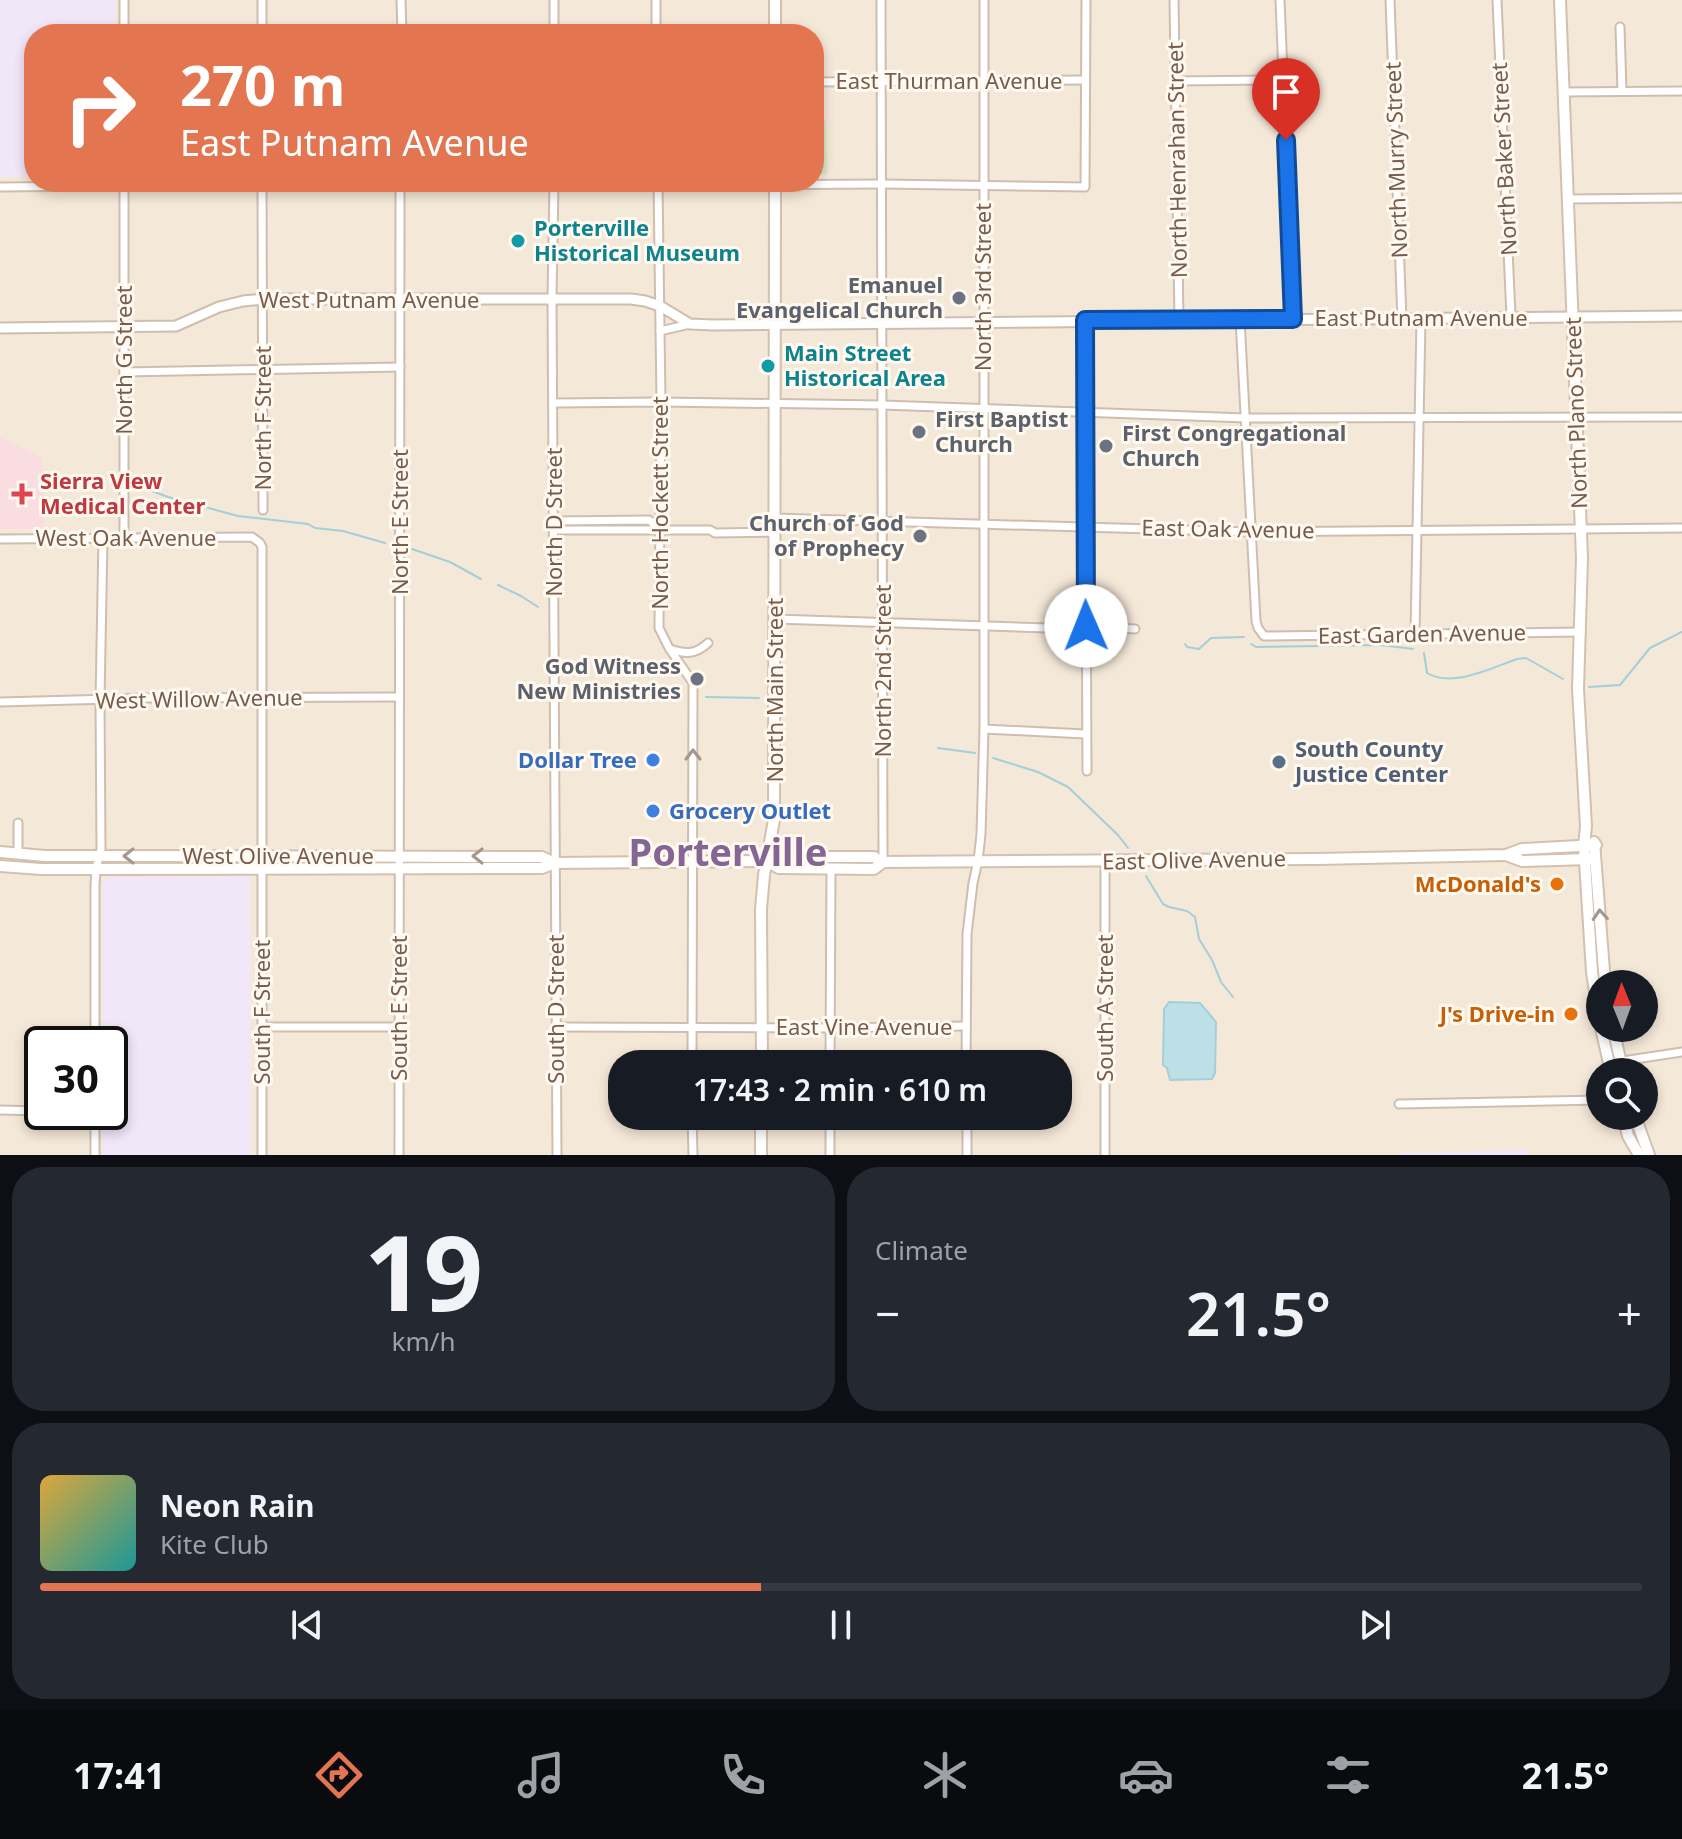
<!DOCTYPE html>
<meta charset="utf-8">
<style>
:root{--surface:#171b24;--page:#242831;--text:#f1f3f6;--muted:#9ea1a6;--line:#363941;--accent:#e37551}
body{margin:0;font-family:"Noto Sans",sans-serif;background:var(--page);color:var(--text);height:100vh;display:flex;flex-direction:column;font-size:30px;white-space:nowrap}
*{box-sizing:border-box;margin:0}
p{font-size:26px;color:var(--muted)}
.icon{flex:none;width:44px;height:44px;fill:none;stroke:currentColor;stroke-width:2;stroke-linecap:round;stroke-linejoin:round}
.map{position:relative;height:1155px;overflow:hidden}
.panel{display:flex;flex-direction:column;gap:12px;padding:12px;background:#0d0f14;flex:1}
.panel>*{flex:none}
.top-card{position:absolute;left:24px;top:24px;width:800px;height:168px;border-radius:32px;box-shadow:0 4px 12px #0003;background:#e37551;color:#fff;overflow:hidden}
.needle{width:52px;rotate:359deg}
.buttons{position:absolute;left:1586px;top:970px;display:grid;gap:16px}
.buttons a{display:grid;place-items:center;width:72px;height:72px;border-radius:50%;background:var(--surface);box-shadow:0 4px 12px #0003;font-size:40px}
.speed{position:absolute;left:24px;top:1026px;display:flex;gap:16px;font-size:40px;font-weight:700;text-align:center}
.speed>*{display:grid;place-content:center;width:104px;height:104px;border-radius:50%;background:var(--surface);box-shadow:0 4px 12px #0003;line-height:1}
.speed .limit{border:4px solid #111;border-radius:12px;background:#fff;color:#111}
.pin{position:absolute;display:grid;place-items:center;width:68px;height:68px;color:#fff;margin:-82px -34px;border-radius:50% 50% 50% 0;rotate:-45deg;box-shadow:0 0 8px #0007}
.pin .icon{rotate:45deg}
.me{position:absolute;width:88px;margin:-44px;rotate:359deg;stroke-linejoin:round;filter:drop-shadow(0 0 6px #0008)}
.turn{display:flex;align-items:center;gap:28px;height:168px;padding:0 24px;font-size:36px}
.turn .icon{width:104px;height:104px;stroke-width:2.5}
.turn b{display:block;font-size:56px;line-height:68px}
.big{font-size:60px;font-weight:600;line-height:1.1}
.panel .card{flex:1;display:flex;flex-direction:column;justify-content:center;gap:12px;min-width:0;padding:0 28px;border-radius:32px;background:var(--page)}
.panel .dial{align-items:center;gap:0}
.dial b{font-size:104px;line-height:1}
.song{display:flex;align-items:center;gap:24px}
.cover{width:96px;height:96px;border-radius:12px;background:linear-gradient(135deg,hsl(40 70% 55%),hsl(180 70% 35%))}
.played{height:8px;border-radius:4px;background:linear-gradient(90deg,var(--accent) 45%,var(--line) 45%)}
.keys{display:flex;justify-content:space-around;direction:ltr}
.heat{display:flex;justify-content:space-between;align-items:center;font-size:44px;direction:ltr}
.panel .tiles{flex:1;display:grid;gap:12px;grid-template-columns:1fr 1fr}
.card:last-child{grid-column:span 2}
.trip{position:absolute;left:608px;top:1050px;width:464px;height:80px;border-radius:32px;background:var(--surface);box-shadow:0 4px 12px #0003;font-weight:600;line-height:80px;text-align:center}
.tab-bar{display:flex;height:128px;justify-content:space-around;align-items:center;background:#090b0e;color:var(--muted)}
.tab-bar .icon{width:56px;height:56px}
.tab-bar .on{color:var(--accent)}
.tab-bar b{font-size:36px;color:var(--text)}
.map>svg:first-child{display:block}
.residential{fill:#f4e8d8;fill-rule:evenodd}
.education{fill:#f2e6f9}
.medical{fill:#fadde0}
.green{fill:#d5eac7}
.water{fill:#bde0e6;stroke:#a4cfd8;stroke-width:2}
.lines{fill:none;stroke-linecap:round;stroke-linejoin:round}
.stream{stroke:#a4cfd8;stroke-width:2}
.minor-casing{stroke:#cebeaf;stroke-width:11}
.tertiary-casing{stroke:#cebeaf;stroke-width:13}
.secondary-casing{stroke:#d4c0af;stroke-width:14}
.minor{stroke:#fff;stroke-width:7}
.tertiary{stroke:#fff;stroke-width:9}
.secondary{stroke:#fff;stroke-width:10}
.oneway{stroke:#a7968b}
.route-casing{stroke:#114b97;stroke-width:20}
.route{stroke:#1a73e8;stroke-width:14}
.culture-dot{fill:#0f9aa8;stroke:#fff9f0;stroke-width:3}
.worship-dot{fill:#6b7280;stroke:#fff9f0;stroke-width:3}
.health-dot{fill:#e0444e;stroke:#fff9f0;stroke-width:3}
.shop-dot{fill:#3f7fe0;stroke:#fff9f0;stroke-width:3}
.service-dot{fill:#5c6f8a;stroke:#fff9f0;stroke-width:3}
.food-dot{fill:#e8710a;stroke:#fff9f0;stroke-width:3}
.labels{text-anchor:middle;stroke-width:6;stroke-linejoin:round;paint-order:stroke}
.street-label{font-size:22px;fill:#775d4d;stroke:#fff9f0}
.culture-label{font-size:22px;font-weight:bold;fill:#0d838f;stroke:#fff9f0;text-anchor:start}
.worship-label{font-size:22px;font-weight:bold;fill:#5b616d;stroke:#fff9f0;text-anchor:end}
.health-label{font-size:22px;font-weight:bold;fill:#be3a42;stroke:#fff9f0;text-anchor:start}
.service-label{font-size:22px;font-weight:bold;fill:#4e5e75;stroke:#fff9f0;text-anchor:start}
.shop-label{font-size:22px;font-weight:bold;fill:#366cbe;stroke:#fff9f0;text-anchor:end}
.food-label{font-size:22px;font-weight:bold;fill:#c56008;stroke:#fff9f0;text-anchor:end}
.town-label{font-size:38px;font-weight:bold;fill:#846593;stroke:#fff9f0}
</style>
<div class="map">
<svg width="1682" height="1155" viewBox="0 0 1682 1155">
<rect width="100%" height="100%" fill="#fcf5e9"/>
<path class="residential" d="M 0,0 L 1682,0 L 1682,1155 L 0,1155 ZM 34,34 L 814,34 L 814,182 L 34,182 ZM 1600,984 L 1644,984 L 1644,1028 L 1600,1028 ZM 42,1044 L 110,1044 L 110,1112 L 42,1112 ZM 622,1064 L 1058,1064 L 1058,1116 L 622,1116 ZM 1600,1072 L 1644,1072 L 1644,1116 L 1600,1116 Z"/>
<g class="education">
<polygon points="0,0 116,0 116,34 34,34 34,177 0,177"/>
<polygon points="250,876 251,1155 102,1155 102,1112 110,1112 110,1044 102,1044 102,884 109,877"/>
<polygon points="1527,1150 1527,1155 1399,1155 1401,1153"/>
</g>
<polygon class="medical" points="0,437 43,458 44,529 0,529"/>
<polygon class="green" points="814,120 826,121 827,174 814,174"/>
<polygon class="water" points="1169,1002 1200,1003 1216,1022 1215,1073 1212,1079 1170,1080 1167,1068 1163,1065 1164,1009"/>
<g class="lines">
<g class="stream">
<polyline points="134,484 168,497 238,516 308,524 315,528 343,531 385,543"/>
<polyline points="412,549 450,562 481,579"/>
<polyline points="498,585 521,596 538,607"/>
<polyline points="1185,644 1187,647 1199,649 1211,638 1244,637"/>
<polyline points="1251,644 1256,647 1381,645 1413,649"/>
<path d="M 1424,653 L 1427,673 C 1453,688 1491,668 1517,659 L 1526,658 L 1563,679"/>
<polyline points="1589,687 1620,685 1650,648 1682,632"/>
<polyline points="706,697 759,698"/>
<polyline points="938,748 975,753"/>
<polyline points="993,758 1038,772 1068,787 1118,835 1128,848"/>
<polyline points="1146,876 1163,904 1169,907 1187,911 1195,917 1199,939 1212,960 1221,982 1233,997"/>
</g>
<defs>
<g id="minor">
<polyline points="124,0 124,34"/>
<polyline points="262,0 262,34"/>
<polyline points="401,0 402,34"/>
<polyline points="554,0 554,34"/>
<polyline points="656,0 656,34"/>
<polyline points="881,0 883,862"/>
<polyline points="1174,0 1179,320"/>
<polyline points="1280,0 1293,319"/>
<polyline points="1390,0 1402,320"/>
<polyline points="1497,0 1511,317"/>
<polyline points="1620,27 1622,91"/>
<polyline points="1175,81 1283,80"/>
<polyline points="814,82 1085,80"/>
<polyline points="1564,92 1682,91"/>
<polyline points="554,182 552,299 557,1155"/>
<polyline points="658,182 661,402 659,628 669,648 693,683 692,1064"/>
<polyline points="262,184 263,510"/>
<polyline points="554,186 882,184 1085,187 1086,0"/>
<polyline points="0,187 400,183"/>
<polyline points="1567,199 1682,198"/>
<polyline points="1240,319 1256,621 1258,628 1264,636 1581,632"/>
<polyline points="1085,320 1087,771"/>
<polyline points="660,331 690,324"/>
<polyline points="124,372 400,367"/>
<polyline points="554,403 661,402 882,405 1246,418 1682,417"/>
<polyline points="775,518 1252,532 1682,528"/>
<polyline points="553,521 649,520 659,529"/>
<polyline points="553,530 710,530 715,533 775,532"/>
<polyline points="124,538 124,184"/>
<polyline points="0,539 252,537 260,543 262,547 262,1155"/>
<polyline points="775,619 1079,629 1086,626 1135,629"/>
<polyline points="1415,634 1421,319"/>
<path d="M 670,649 C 685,654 695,655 708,643"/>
<polyline points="0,702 149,698 399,697"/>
<polyline points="984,729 1085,734"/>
<polyline points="18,823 18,854"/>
<polyline points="1105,861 1105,1155"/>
<polyline points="262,1027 398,1027"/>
<polyline points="557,1027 831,1028 966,1026"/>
<polyline points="95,1044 95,885 96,869 101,849 100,700 103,538"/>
<polyline points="1609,1063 1682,1052"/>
<polyline points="830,1064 831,869"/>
<polyline points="966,1064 967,934 973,883 978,861 981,834 984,729 984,0"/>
<polyline points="1399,1104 1600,1100"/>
<polyline points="0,1110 42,1111"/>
<polyline points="95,1112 95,1155"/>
<polyline points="692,1116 693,1155"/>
<polyline points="967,1116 967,1155"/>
<polyline points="399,1155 400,182"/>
<polyline points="830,1155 830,1116"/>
</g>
<polyline id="tertiary" points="0,328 176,326 219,307 243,301 264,299 631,299 645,301 660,306 690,324 713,325 1682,316"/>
<g id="secondary">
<polyline points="775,0 775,34"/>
<polyline points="1560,0 1582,558 1578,689 1586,826 1584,846 1592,972 1600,1025"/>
<polyline points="1594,842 1605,984"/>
<polyline points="0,852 45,856 91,856 542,857 555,863"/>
<polyline points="1506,855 1522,861 1590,859"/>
<polyline points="766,861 779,868 874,869 883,862"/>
<polyline points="0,866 41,869 86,869 542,868 555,863 766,861 782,857 874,857 883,862 1317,859 1506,855 1522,849 1596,845"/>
<polyline points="1601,1028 1611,1072"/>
<polyline points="1613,1028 1623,1072"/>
<polyline points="762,1064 761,909 764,875 774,820 775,182"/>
<polyline points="1623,1116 1628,1136 1639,1155"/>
<polyline points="1635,1116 1649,1155"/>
<polyline points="761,1155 761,1116"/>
</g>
</defs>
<use href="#minor" class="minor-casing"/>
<use href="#tertiary" class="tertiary-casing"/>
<use href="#secondary" class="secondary-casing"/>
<use href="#minor" class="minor"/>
<use href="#tertiary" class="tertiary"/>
<use href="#secondary" class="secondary"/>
</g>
<defs><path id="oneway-chevron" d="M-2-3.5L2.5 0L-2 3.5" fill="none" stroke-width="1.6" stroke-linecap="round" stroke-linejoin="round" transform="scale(2)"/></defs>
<g class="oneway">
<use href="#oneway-chevron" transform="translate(693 755) rotate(-90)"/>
<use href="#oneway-chevron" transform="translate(129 856) rotate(180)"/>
<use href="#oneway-chevron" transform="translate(478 856) rotate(-180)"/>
<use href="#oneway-chevron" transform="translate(1600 915) rotate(-94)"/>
</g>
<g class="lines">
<defs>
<polyline id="route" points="1086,626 1085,320 1293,319 1286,140"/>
</defs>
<use href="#route" class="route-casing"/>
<use href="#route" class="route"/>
</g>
<g class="culture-dot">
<circle cx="518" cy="241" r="8"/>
<circle cx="768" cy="366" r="8"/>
</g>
<g class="worship-dot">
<circle cx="959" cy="298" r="8"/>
<circle cx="919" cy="432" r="8"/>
<circle cx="1106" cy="446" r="8"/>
<circle cx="920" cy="536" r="8"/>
<circle cx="697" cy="679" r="8"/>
</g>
<path class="health-dot" d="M18 482h8v8h8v8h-8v8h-8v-8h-8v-8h8z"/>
<g class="shop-dot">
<circle cx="653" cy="760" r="8"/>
<circle cx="653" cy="811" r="8"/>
</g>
<circle class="service-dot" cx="1279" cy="762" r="8"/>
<g class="food-dot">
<circle cx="1557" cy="884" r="8"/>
<circle cx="1571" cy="1014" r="8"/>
</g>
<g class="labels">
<g class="street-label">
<text x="949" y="89">East Thurman Avenue</text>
<text transform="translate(1504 159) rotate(-93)" y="8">North Baker Street</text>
<text transform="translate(1177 160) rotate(-91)" y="8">North Henrahan Street</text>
<text transform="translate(1396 160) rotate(-92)" y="8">North Murry Street</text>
<text transform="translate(983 287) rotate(-90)" y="8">North 3rd Street</text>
<text x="369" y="308">West Putnam Avenue</text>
<text x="1421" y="326">East Putnam Avenue</text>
<text transform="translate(124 360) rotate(-90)" y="8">North G Street</text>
<text transform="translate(1576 413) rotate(-92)" y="8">North Plano Street</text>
<text transform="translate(263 418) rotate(-90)" y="8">North F Street</text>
<text transform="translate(660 503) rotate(-90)" y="8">North Hockett Street</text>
<text transform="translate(400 522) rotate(-90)" y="8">North E Street</text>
<text transform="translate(554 522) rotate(-90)" y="8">North D Street</text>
<text transform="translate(1228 529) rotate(1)" y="8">East Oak Avenue</text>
<text x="126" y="546">West Oak Avenue</text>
<text transform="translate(1422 634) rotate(-1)" y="8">East Garden Avenue</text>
<text transform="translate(883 671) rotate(-90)" y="8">North 2nd Street</text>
<text transform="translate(775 690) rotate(-90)" y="8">North Main Street</text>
<text transform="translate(199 699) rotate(-1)" y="8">West Willow Avenue</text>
<text x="278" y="864">West Olive Avenue</text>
<text transform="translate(1194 860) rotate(-1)" y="8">East Olive Avenue</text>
<text transform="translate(399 1008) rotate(-90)" y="8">South E Street</text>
<text transform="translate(1105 1008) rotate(-90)" y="8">South A Street</text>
<text transform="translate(556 1009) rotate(-90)" y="8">South D Street</text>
<text transform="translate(262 1012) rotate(-90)" y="8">South F Street</text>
<text x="864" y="1035">East Vine Avenue</text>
</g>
<g class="culture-label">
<text x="534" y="236">Porterville<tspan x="534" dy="25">Historical Museum</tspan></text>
<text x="784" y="361">Main Street<tspan x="784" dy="25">Historical Area</tspan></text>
</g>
<g class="worship-label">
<text x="943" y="293">Emanuel<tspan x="943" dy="25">Evangelical Church</tspan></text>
<text x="935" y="427" text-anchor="start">First Baptist<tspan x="935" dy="25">Church</tspan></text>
<text x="1122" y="441" text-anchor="start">First Congregational<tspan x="1122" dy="25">Church</tspan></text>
<text x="904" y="531">Church of God<tspan x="904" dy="25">of Prophecy</tspan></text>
<text x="681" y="674">God Witness<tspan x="681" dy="25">New Ministries</tspan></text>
</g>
<g class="health-label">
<text x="40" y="489">Sierra View<tspan x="40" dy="25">Medical Center</tspan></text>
</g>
<g class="service-label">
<text x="1295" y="757">South County<tspan x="1295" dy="25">Justice Center</tspan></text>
</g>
<g class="shop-label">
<text x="637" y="768">Dollar Tree</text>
<text x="669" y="819" text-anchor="start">Grocery Outlet</text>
</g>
<g class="food-label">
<text x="1541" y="892">McDonald's</text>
<text x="1555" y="1022">J's Drive-in</text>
</g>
<g class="town-label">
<text x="728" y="866">Porterville</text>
</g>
</g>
</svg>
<div class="buttons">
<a><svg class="needle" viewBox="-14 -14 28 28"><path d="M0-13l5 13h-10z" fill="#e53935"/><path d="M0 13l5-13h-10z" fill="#9ea1a6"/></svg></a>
<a><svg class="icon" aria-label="search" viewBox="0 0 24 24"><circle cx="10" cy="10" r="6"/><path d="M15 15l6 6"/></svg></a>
</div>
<div class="speed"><div class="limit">30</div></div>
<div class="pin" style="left:1286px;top:140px;background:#d93025"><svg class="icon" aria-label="arrive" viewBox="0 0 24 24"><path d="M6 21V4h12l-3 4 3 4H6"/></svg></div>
<svg class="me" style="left:1086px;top:626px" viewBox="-20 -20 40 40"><circle r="19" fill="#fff"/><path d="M0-13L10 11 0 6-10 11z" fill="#1a73e8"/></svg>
<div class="trip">17:43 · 2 min · 610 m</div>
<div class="top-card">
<div class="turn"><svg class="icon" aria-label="right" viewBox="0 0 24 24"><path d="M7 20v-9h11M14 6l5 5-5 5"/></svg><div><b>270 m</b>East Putnam Avenue</div></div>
</div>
</div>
<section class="panel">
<div class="tiles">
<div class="card dial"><b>19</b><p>km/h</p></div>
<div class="card"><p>Climate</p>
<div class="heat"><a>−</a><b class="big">21.5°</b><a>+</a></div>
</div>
<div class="card">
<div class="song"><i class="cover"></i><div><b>Neon Rain</b><p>Kite Club</p></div></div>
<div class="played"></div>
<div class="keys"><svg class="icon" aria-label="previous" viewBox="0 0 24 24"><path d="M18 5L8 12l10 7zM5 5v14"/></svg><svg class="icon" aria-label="pause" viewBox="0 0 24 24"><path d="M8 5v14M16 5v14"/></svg><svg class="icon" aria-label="next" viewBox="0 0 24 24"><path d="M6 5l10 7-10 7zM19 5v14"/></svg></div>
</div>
</div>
</section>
<nav class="tab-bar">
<b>17:41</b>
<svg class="icon on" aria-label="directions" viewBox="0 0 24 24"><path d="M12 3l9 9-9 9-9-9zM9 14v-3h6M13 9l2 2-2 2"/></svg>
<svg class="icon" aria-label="music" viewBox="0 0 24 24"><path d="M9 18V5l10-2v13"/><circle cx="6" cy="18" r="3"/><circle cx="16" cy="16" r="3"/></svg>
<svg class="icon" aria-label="phone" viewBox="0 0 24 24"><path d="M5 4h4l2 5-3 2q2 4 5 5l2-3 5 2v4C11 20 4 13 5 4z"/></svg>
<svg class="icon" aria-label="climate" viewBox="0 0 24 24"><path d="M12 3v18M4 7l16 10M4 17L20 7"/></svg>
<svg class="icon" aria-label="car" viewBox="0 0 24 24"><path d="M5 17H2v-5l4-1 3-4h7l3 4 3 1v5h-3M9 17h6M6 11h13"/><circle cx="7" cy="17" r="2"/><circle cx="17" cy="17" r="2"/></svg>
<svg class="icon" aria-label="filters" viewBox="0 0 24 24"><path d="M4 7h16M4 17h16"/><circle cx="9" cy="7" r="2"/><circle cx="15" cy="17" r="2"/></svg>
<b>21.5°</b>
</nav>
